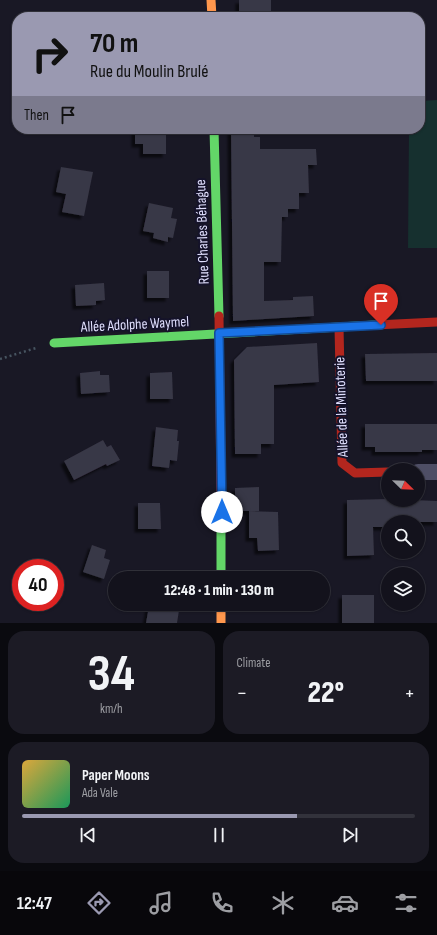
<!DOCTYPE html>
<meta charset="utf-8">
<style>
:root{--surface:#13121c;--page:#1c1b25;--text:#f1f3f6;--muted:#9d9ea3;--line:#32323b;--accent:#9a99b1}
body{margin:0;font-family:"Sofia Sans Condensed",sans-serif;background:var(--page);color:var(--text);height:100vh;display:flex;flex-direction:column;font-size:15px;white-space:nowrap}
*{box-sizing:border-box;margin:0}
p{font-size:13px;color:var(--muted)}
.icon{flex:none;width:22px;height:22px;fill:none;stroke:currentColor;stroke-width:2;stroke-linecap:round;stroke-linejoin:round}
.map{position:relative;height:623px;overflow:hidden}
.panel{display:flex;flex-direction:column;gap:8px;padding:8px;background:#0a0a0f;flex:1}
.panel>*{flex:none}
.guide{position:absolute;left:12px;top:12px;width:413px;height:122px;border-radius:16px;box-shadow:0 1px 3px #0004,0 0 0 1px var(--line);background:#9a99b1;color:#111;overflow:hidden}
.needle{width:26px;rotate:113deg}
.controls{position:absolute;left:381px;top:463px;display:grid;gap:8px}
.controls a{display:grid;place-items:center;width:44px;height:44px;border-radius:50%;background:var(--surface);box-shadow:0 1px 3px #0004,0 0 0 1px var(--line);font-size:20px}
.speed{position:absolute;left:12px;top:559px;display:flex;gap:8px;font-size:20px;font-weight:700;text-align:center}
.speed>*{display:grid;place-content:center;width:52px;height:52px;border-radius:50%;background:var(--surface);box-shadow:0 1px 3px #0004,0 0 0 1px var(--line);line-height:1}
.speed .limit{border:6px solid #d22;background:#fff;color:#111}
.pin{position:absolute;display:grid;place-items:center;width:34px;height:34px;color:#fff;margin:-41px -17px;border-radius:50% 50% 50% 0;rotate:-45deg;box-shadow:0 0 4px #0007}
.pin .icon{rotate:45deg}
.me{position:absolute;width:44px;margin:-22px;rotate:0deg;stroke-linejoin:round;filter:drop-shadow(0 0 3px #0008)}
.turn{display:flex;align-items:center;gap:14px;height:84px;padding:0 12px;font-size:18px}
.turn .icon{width:52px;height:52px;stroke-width:2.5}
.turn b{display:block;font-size:28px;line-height:34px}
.then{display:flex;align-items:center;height:38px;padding:0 12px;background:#0003;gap:8px;font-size:15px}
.big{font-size:30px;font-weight:800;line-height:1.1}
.panel .card{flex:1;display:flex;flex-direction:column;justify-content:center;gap:6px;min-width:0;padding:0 14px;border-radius:16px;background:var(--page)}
.panel .dial{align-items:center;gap:0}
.dial b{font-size:52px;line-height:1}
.song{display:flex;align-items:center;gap:12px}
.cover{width:48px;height:48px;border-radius:6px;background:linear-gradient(135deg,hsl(40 70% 55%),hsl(150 70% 35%))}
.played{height:4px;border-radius:2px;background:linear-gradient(90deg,var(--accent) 70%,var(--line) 70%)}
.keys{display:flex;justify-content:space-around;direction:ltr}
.heat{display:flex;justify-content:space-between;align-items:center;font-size:22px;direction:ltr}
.panel .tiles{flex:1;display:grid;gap:8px;grid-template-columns:1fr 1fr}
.card:last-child{grid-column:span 2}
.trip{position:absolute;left:108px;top:571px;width:222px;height:40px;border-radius:20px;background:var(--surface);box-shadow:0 1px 3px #0004,0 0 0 1px var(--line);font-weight:800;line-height:40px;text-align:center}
.tabs{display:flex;height:64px;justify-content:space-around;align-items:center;background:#08070b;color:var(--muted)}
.tabs .icon{width:28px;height:28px}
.tabs .active{color:var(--accent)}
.tabs b{font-size:18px;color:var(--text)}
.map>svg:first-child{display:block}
.green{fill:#16302f}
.building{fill:#383746;filter:url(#shadow)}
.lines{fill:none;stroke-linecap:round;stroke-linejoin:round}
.path{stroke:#475460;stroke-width:2.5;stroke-dasharray:2 3;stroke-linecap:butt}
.street{stroke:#4e4e65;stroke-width:16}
.fast{stroke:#63d668;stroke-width:9}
.slow{stroke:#ff974d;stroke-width:9}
.jam{stroke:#b3261e;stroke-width:9}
.route-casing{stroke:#114b97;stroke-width:10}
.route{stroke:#1a73e8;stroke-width:7}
.labels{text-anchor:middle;stroke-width:4;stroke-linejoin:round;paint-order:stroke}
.street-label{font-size:15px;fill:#dfdefd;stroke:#15132a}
</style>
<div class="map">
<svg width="437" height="623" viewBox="0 0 437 623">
<defs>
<filter id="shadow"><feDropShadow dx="-3.5" dy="3.5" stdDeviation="1" flood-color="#0009"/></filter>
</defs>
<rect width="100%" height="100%" fill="#191825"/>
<polygon class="green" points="437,100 437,248 408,248 409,129 420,129 420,101"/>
<g class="building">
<rect x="239" y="0" width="32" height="17"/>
<polygon points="135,129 166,129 166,154 143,154 143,144 135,144"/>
<polygon points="231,129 254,129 254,137 260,137 260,149 316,149 317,165 308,165 309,193 299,193 299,209 288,209 288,217 282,217 281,262 264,262 264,301 293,300 293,297 313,296 314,316 233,321"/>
<polygon points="61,167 93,172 84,216 62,212 66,194 56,192"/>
<polygon points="149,203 173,208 171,218 177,219 173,238 168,237 168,242 153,238 154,233 143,231"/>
<rect x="147" y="271" width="22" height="27"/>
<polygon points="104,283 105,300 96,301 96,305 76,306 75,285"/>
<polygon points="317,343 319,382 274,385 274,444 261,444 261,454 235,454 234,360 247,347"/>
<polygon points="437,353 437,381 366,381 365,354"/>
<polygon points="100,371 100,375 109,375 110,392 81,394 80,373"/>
<polygon points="172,372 173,399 150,399 150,373"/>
<polygon points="365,424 437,424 437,450 422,450 422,452 375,452 375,447 365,447"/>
<polygon points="156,427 178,430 177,441 179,441 177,461 170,460 169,468 152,466"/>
<polygon points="103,440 107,447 111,445 120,460 107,466 106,464 74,480 64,461"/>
<polygon points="259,487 259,511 235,511 235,488"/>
<polygon points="388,499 437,501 437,522 388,522 388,527 373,527 374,555 347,556 347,500"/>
<polygon points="138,503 160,503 161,529 138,529"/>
<polygon points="249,511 278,512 279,550 258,551 257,538 249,538"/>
<polygon points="92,545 106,550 104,558 110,560 104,579 83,572"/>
<rect x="342" y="595" width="32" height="28"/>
<polygon points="157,604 180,604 177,623 146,623 149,606 156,606"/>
</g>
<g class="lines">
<polyline class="path" points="0,359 36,348"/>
<polyline class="street" points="418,472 437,472"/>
<g class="fast">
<polyline points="214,129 219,316"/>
<polyline points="54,343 375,325"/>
<polyline points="221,498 221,578"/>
</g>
<g class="slow">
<polyline points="211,0 212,17"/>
<polyline points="221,604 221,623"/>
</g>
<g class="jam">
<polyline points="219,316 221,498"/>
<polyline points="375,325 437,322"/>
<polyline points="339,327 342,463 355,473 388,472"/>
</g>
</g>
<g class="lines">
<defs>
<polyline id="route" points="222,512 219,333 381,325"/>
</defs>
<use href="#route" class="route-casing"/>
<use href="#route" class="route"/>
</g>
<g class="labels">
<g class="street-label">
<text transform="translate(202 232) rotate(-92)" y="5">Rue Charles Béhague</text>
<text transform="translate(135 324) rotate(-3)" y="5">Allée Adolphe Waymel</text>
<text transform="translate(341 407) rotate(-92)" y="5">Allée de la Minoterie</text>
</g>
</g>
</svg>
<div class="controls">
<a><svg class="needle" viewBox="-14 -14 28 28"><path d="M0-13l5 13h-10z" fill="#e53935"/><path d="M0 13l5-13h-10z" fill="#9d9ea3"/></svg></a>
<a><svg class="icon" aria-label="search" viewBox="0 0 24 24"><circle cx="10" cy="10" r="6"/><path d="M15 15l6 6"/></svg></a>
<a><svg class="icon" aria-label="layers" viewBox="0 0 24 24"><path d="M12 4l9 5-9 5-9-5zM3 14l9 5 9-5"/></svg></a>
</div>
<div class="speed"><div class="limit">40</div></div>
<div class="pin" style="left:381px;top:325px;background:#d93025"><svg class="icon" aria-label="arrive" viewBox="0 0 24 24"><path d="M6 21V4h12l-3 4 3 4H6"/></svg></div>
<svg class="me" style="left:222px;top:512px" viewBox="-20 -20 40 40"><circle r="19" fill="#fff"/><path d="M0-13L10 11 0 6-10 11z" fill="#1a73e8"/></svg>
<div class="trip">12:48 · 1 min · 130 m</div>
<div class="guide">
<div class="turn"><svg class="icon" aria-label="right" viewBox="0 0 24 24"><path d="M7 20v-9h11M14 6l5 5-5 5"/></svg><div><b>70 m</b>Rue du Moulin Brulé</div></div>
<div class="then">Then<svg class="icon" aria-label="arrive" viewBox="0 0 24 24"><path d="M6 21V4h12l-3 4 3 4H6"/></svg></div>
</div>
</div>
<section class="panel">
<div class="tiles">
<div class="card dial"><b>34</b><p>km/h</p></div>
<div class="card"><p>Climate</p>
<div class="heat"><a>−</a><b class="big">22°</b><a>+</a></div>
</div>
<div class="card">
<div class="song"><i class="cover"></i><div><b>Paper Moons</b><p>Ada Vale</p></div></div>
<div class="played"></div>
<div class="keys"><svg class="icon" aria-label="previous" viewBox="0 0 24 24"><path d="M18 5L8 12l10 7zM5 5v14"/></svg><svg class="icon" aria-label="pause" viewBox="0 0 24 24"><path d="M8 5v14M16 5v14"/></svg><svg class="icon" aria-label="next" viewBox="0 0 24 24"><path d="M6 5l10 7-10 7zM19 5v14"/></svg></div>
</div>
</div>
</section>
<nav class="tabs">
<b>12:47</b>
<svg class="icon active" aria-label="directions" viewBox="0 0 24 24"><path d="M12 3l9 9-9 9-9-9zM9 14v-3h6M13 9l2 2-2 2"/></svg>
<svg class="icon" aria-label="music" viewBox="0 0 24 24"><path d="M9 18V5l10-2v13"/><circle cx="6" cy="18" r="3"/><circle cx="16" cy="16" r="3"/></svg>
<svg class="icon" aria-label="phone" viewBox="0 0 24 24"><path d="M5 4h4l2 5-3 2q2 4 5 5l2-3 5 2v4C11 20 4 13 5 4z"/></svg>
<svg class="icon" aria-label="climate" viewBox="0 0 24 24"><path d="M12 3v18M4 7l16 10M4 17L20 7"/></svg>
<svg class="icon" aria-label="car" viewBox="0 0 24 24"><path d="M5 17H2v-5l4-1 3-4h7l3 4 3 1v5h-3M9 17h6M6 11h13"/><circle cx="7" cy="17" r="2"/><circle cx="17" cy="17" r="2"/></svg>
<svg class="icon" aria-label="filters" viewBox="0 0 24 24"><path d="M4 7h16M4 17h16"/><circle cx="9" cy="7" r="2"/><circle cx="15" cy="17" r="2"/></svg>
</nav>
